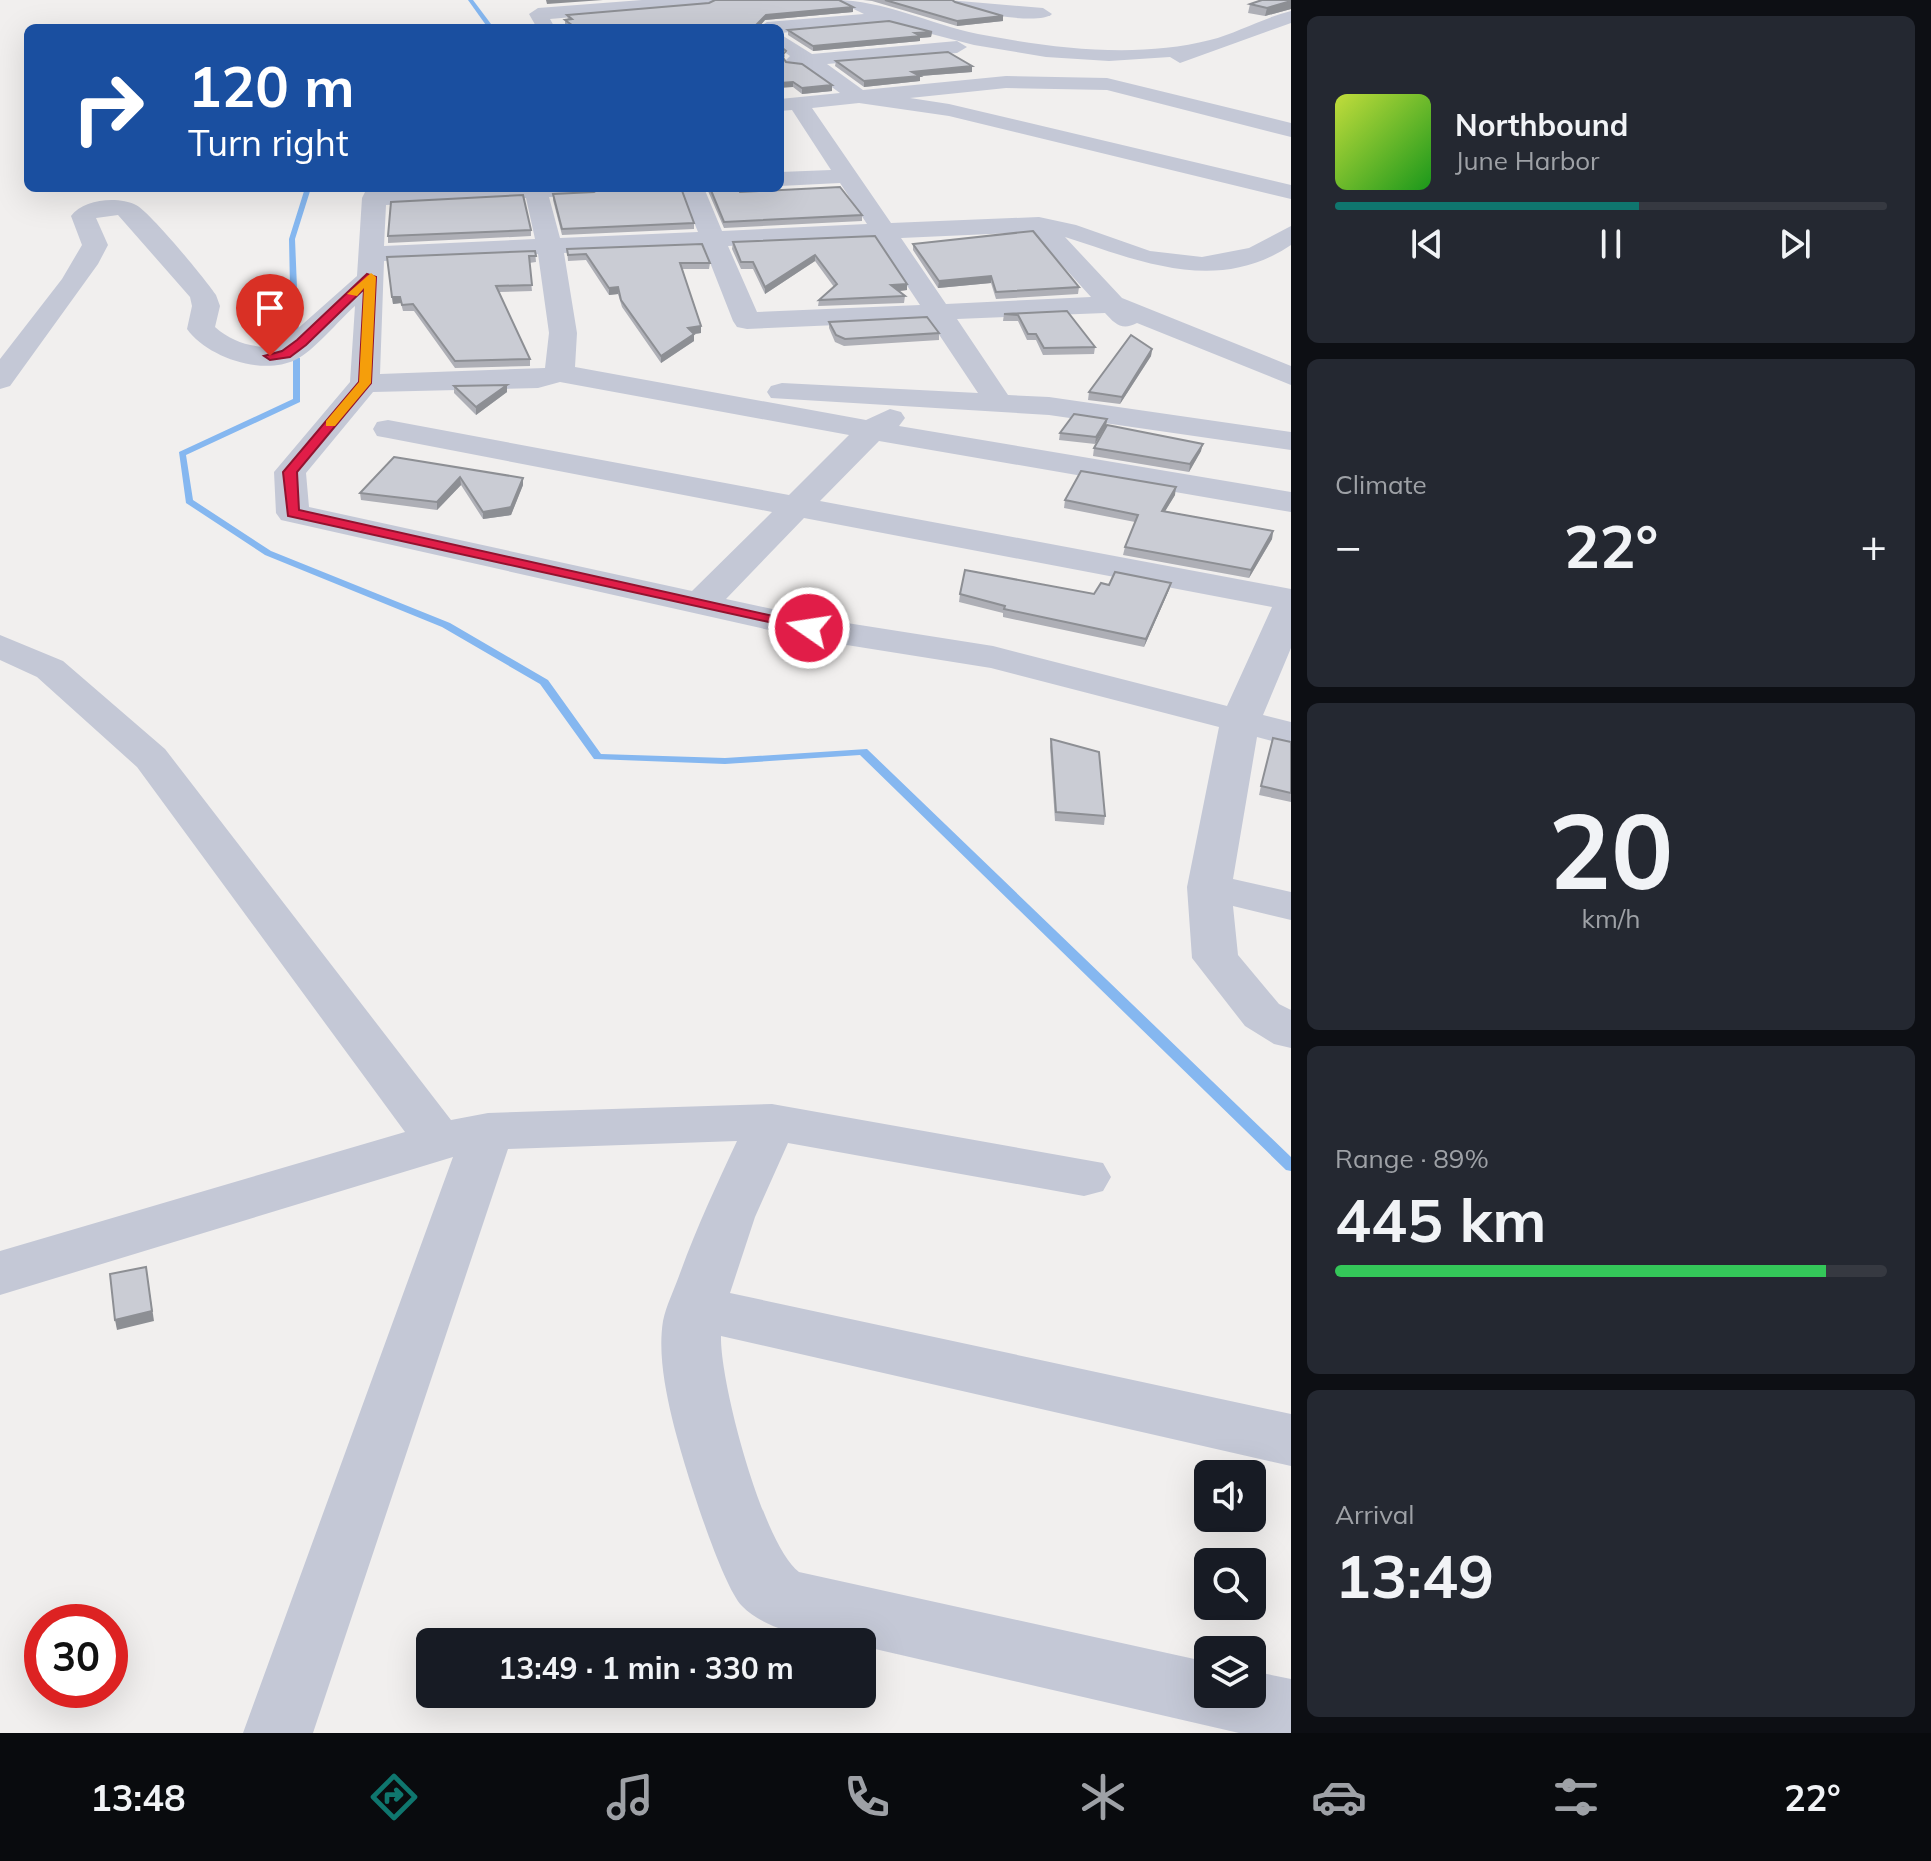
<!DOCTYPE html>
<meta charset="utf-8">
<style>
:root{--surface:#171b24;--page:#242831;--text:#f1f3f6;--muted:#9ea1a6;--line:#363941;--accent:#0f766e}
body{margin:0;font-family:Mulish,sans-serif;background:var(--page);color:var(--text);height:100vh;display:flex;flex-direction:column;font-size:30px;white-space:nowrap}
*{box-sizing:border-box;margin:0}
p{font-size:26px;color:var(--muted)}
.icon{flex:none;width:44px;height:44px;fill:none;stroke:currentColor;stroke-width:2;stroke-linecap:round;stroke-linejoin:round}
.map{position:relative;flex:1;overflow:hidden}
.sheet{display:flex;flex-direction:column;gap:16px;padding:16px;background:#0d0f14;width:640px}
.sheet>*{flex:none}
.top-card{position:absolute;left:24px;top:24px;width:760px;height:168px;border-radius:12px;box-shadow:0 8px 32px #0002;background:#1a4fa0;color:#fff;overflow:hidden}
.buttons{position:absolute;left:1194px;top:1460px;display:grid;gap:16px}
.buttons a{display:grid;place-items:center;width:72px;height:72px;border-radius:12px;background:var(--surface);box-shadow:0 8px 32px #0002;font-size:40px}
.speed{position:absolute;left:24px;top:1604px;display:flex;gap:16px;font-size:40px;font-weight:700;text-align:center}
.speed>*{display:grid;place-content:center;width:104px;height:104px;border-radius:50%;background:var(--surface);box-shadow:0 8px 32px #0002;line-height:1}
.speed .limit{border:12px solid #d22;background:#fff;color:#111}
.pin{position:absolute;display:grid;place-items:center;width:68px;height:68px;color:#fff;margin:-82px -34px;border-radius:50% 50% 50% 0;rotate:-45deg;box-shadow:0 0 8px #0007}
.pin .icon{rotate:45deg}
.me{position:absolute;width:88px;margin:-44px;rotate:283deg;stroke-linejoin:round;filter:drop-shadow(0 0 6px #0008)}
.turn{display:flex;align-items:center;gap:28px;height:168px;padding:0 32px;font-size:36px}
.turn .icon{width:104px;height:104px;stroke-width:2.5}
.turn b{display:block;font-size:56px;line-height:68px}
.big{font-size:60px;font-weight:700;line-height:1.1}
.sheet .tile{flex:1;display:flex;flex-direction:column;justify-content:center;gap:12px;min-width:0;padding:0 28px;border-radius:12px;background:var(--page)}
.sheet .dial{align-items:center;gap:0}
.dial b{font-size:104px;line-height:1}
.song{display:flex;align-items:center;gap:24px}
.cover{width:96px;height:96px;border-radius:12px;background:linear-gradient(135deg,hsl(70 70% 55%),hsl(120 70% 35%))}
.played{height:8px;border-radius:4px;background:linear-gradient(90deg,var(--accent) 55%,var(--line) 55%)}
.keys{display:flex;justify-content:space-around;direction:ltr}
.heat{display:flex;justify-content:space-between;align-items:center;font-size:44px;direction:ltr}
.charge{height:12px;border-radius:6px;background:linear-gradient(90deg,#34c759 89%,var(--line) 0)}
.trip{position:absolute;left:416px;top:1628px;width:460px;height:80px;border-radius:12px;background:var(--surface);box-shadow:0 8px 32px #0002;font-weight:700;line-height:80px;text-align:center}
.menu{display:flex;height:128px;justify-content:space-around;align-items:center;background:#090b0e;color:var(--muted)}
.menu .icon{width:56px;height:56px}
.menu .current{color:var(--accent)}
.menu b{font-size:36px;color:var(--text)}
main{display:flex;flex:1;min-height:0}
.map>svg:first-child{display:block}
.lines{fill:none;stroke-linecap:round;stroke-linejoin:round}
.stream{fill:#85b7f0;fill-rule:evenodd}
.minor{fill:#c4c8d6;fill-rule:evenodd}
.wall{fill:#aeafb6}
.shaded-wall{fill:#8d8f94}
.building{fill:#caccd4;stroke:#8d8f94;stroke-width:2}
.route{fill:#e11d48;stroke:#92132f;stroke-width:2}
.slow{fill:#f59e0b}
</style>
<main>
<div class="map">
<svg width="1291" height="1733" viewBox="0 0 1291 1733">
<rect width="100%" height="100%" fill="#f1efee"/>
<g class="lines">
<g class="stream">
<polygon points="468,0 473,0 494,28 488,28"/>
<polygon points="305,188 311,188 295,239 299,337 295,339 291,337 289,239"/>
<polygon points="293,356 300,358 300,402 186,455 193,500 271,551 450,623 548,680 601,754 725,758 867,749 1291,1157 1291,1171 1286,1170 860,755 725,764 594,759 540,684 442,627 265,555 186,503 179,452 293,399"/>
</g>
<g class="minor">
<polygon points="642,0 718,0 709,5 550,19 555,28 537,28 529,14 538,8"/>
<path d="M 835,0 C 883,0 930,24 978,34 C 1052,48 1135,59 1210,40 C 1237,33 1263,18 1291,11 L 1291,23 L 1180,63 L 1170,57 L 1109,61 L 1046,57 L 974,45 L 889,23 L 780,33 L 780,28 L 758,28 L 767,22 L 864,14 Z"/>
<path d="M 948,0 L 1043,8 L 1052,14 C 1040,26 960,12 948,0 Z"/>
<path d="M 780,34 L 812,54 L 957,41 L 967,47 L 957,53 L 827,64 L 863,90 L 1006,76 L 1107,78 L 1291,123 L 1291,137 L 1107,90 L 1006,88 L 910,98 L 949,104 L 1291,185 L 1291,199 L 949,116 L 859,103 L 812,108 L 891,223 L 1039,217 L 1076,225 L 1150,251 L 1202,257 L 1249,248 L 1291,226 L 1291,245 C 1217,295 1140,261 1065,237 L 1122,298 L 1291,366 L 1291,385 L 1137,323 C 1122,331 1115,324 1105,313 L 957,319 L 1008,395 L 1049,397 L 1291,432 L 1291,450 L 1049,415 L 771,398 L 767,392 L 771,386 L 782,383 L 978,393 L 930,321 L 747,329 L 737,327 L 733,321 L 704,247 L 564,253 L 577,333 L 575,367 L 866,420 L 890,409 L 901,412 L 905,418 L 899,426 L 1291,492 L 1291,512 L 879,441 L 820,501 L 1291,589 L 1291,648 L 1263,715 L 1291,722 L 1291,746 L 1257,737 L 1233,879 L 1291,892 L 1291,920 L 1233,906 L 1238,955 L 1279,1004 L 1291,1010 L 1291,1048 L 1274,1044 L 1245,1026 L 1192,958 L 1187,887 L 1219,727 L 991,668 L 809,639 L 281,520 L 276,513 L 274,472 L 350,382 L 355,306 C 339,320 313,352 295,360 C 262,376 207,357 187,329 L 192,306 L 190,297 L 118,215 L 96,218 L 108,245 L 98,264 L 10,386 L 0,389 L 0,359 L 62,279 L 82,245 L 71,216 C 83,199 118,196 136,205 C 151,213 205,279 216,295 L 220,306 L 215,327 C 233,343 254,348 277,347 L 357,276 L 362,198 L 367,188 L 606,188 L 594,195 L 549,197 L 560,238 L 698,232 L 680,188 L 704,188 L 722,231 L 867,224 L 840,183 L 780,186 L 780,172 L 831,170 L 792,110 L 780,111 L 780,99 L 840,93 L 803,66 L 788,65 L 785,61 L 790,56 L 780,49 ZM 526,198 L 535,239 L 384,246 L 386,205 ZM 1032,232 L 1091,297 L 946,304 L 901,238 ZM 876,239 L 920,305 L 757,312 L 728,246 ZM 538,254 L 549,333 L 545,368 L 380,374 L 384,261 ZM 560,382 L 849,435 L 789,495 L 388,420 L 377,422 L 373,429 L 377,436 L 388,438 L 772,512 L 692,591 L 309,507 L 306,473 L 373,392 L 538,388 ZM 804,518 L 1272,607 L 1227,706 L 993,646 L 809,617 L 726,599 Z"/>
<path d="M 0,635 L 63,661 L 165,749 L 451,1120 L 488,1113 L 772,1104 L 1103,1163 L 1111,1177 L 1103,1191 L 1084,1196 L 788,1143 L 755,1217 L 730,1293 L 1291,1414 L 1291,1466 L 721,1336 C 720,1383 763,1545 799,1572 L 1208,1662 L 1208,1694 L 1252,1694 L 1252,1671 L 1291,1679 L 1291,1733 L 1239,1733 L 862,1646 L 862,1642 C 826,1642 768,1633 742,1606 C 720,1583 680,1453 672,1418 C 665,1388 658,1352 663,1321 C 666,1306 674,1290 679,1276 C 696,1229 716,1186 737,1141 L 508,1149 L 313,1733 L 243,1733 L 453,1157 L 0,1295 L 0,1251 L 405,1132 L 137,767 L 37,677 L 0,660 Z"/>
</g>
</g>
<g class="wall">
<polygon points="863,0 952,0 955,2 1003,16 1003,21 957,26 872,1"/>
<polygon points="1291,0 1291,9 1265,16 1248,13 1250,4"/>
<polygon points="709,3 853,12 765,20 760,25 777,28 569,28 565,25 565,20 568,20 567,15"/>
<polygon points="788,30 932,32 931,37 920,38 920,41 813,51 788,35"/>
<polygon points="780,46 785,56 784,58 786,62 832,85 832,91 802,94 793,87"/>
<polygon points="836,61 972,72 920,76 920,81 864,87 835,66"/>
<polygon points="708,188 738,188 740,192 862,215 862,221 724,228 708,191"/>
<polygon points="594,192 694,223 694,229 562,235 553,200 553,194"/>
<polygon points="531,230 531,236 388,243 388,236"/>
<polygon points="875,236 907,284 907,290 899,291 905,296 904,303 818,306 819,300 834,287 815,261 765,294 753,269 741,269 732,249 733,242"/>
<polygon points="913,244 1079,287 1078,294 996,299 991,283 938,288 913,250"/>
<polygon points="567,249 710,263 709,269 682,269 701,333 694,334 694,341 661,363 622,307 618,294 609,295 586,260 568,261"/>
<polygon points="535,251 536,262 529,263 532,291 499,292 530,359 530,366 455,368 414,311 403,311 401,303 393,304 387,257"/>
<polygon points="1067,311 1095,347 1094,354 1043,355 1036,340 1027,340 1018,321 1003,321 1004,314"/>
<polygon points="829,322 939,333 939,340 844,346 835,342 829,328"/>
<polygon points="1152,349 1151,356 1120,404 1088,400 1089,392"/>
<polygon points="454,386 507,392 476,415 454,393"/>
<polygon points="1107,419 1106,426 1095,444 1059,440 1060,433"/>
<polygon points="1094,448 1201,451 1189,472 1093,456"/>
<polygon points="394,457 523,485 511,515 483,519 461,485 437,510 361,500 360,493"/>
<polygon points="1175,495 1165,511 1273,531 1272,539 1249,578 1123,555 1125,547 1135,522 1064,508 1065,500"/>
<polygon points="1171,583 1169,590 1144,647 1003,617 1003,613 959,602 960,594 1094,594 1109,585"/>
<polygon points="1051,739 1105,816 1104,825 1055,821 1050,747"/>
<polygon points="1291,742 1291,802 1259,795 1261,786"/>
</g>
<g class="shaded-wall">
<polygon points="546,0 603,0 547,4"/>
<polygon points="1291,1 1291,9 1265,16 1267,8"/>
<polygon points="853,7 853,12 765,20 758,28 756,25 766,15"/>
<polygon points="1003,16 1003,21 957,26 957,21"/>
<polygon points="932,32 931,37 920,38 920,41 813,51 813,46"/>
<polygon points="972,66 972,72 920,76 920,81 864,87 864,81 912,72"/>
<polygon points="793,82 793,87 780,88 780,83"/>
<polygon points="832,85 832,91 802,94 802,88"/>
<polygon points="815,255 815,261 765,294 765,287"/>
<polygon points="991,276 991,283 938,288 939,281"/>
<polygon points="907,284 907,290 891,292 891,285"/>
<polygon points="618,287 618,294 609,295 609,288"/>
<polygon points="392,297 400,297 401,303 393,304"/>
<polygon points="701,326 701,333 694,334 694,341 661,363 661,356 688,328"/>
<polygon points="1152,349 1151,356 1120,404 1122,397"/>
<polygon points="507,385 507,392 476,415 476,407"/>
<polygon points="1107,419 1106,426 1095,444 1096,437"/>
<polygon points="1203,444 1201,451 1189,472 1190,464"/>
<polygon points="460,477 461,485 437,510 437,502"/>
<polygon points="523,478 523,485 511,515 483,519 483,512"/>
<polygon points="1176,487 1175,495 1161,518 1162,511"/>
<polygon points="1273,531 1272,539 1249,578 1251,570"/>
<polygon points="1171,583 1169,590 1144,647 1146,639"/>
<polygon points="146,1267 154,1321 117,1330 115,1320"/>
</g>
<g class="building">
<polygon points="715,0 839,0 853,7 766,15 756,25 777,26 777,28 576,28 565,20 572,19 567,15 709,3"/>
<polygon points="885,0 952,0 955,2 1003,16 957,21"/>
<polygon points="1262,0 1291,0 1291,1 1267,8 1250,4"/>
<polygon points="889,21 932,32 915,33 921,36 813,46 788,30"/>
<polygon points="780,46 786,51 782,56 786,62 802,64 832,85 802,88 793,82 780,83"/>
<polygon points="948,52 972,66 912,72 920,76 864,81 836,61"/>
<polygon points="840,187 862,215 724,222 710,188 738,188 740,192"/>
<polygon points="601,188 681,188 694,223 562,229 553,194 594,192"/>
<polygon points="523,195 531,230 388,236 391,202"/>
<polygon points="1033,231 1079,287 996,292 991,276 939,281 913,244"/>
<polygon points="875,236 907,284 891,285 905,296 819,300 837,284 815,255 765,287 753,262 741,262 733,242"/>
<polygon points="702,244 710,263 680,263 701,326 688,328 694,334 661,356 621,300 618,287 609,288 586,254 568,255 567,249"/>
<polygon points="535,251 536,256 529,256 532,285 496,286 530,359 455,361 413,304 402,305 400,297 392,297 387,257"/>
<polygon points="1067,311 1095,347 1044,348 1036,334 1028,334 1018,315 1004,314"/>
<polygon points="927,317 939,333 845,339 836,335 829,322"/>
<polygon points="1131,335 1152,349 1122,397 1089,392"/>
<polygon points="507,385 476,407 454,386"/>
<polygon points="1074,414 1107,419 1096,437 1060,433"/>
<polygon points="1107,425 1203,444 1190,464 1094,448"/>
<polygon points="394,457 523,478 511,507 483,512 460,477 437,502 360,493"/>
<polygon points="1081,471 1176,487 1162,511 1273,531 1251,570 1125,547 1138,515 1065,500"/>
<polygon points="965,570 1094,594 1101,583 1109,585 1115,572 1171,583 1146,639 1004,609 1005,606 960,594"/>
<polygon points="1273,738 1291,742 1291,793 1261,786"/>
<polygon points="1051,739 1099,752 1105,816 1056,812"/>
<polygon points="146,1267 152,1311 115,1320 110,1274"/>
</g>
<polygon class="route" points="367,274 376,277 371,383 297,472 299,510 809,624 816,628 814,632 288,516 283,472 359,382 364,289 306,345 290,357 270,360 264,356 282,351 297,340"/>
<polygon class="slow" points="371,273 376,277 371,383 335,426 326,426 326,421 359,382 364,288 357,296 347,294"/>
</svg>
<div class="buttons">
<a><svg class="icon" aria-label="sound" viewBox="0 0 24 24"><path d="M4 9h4l5-4v14l-5-4H4zM17 9q2 3 0 6"/></svg></a>
<a><svg class="icon" aria-label="search" viewBox="0 0 24 24"><circle cx="10" cy="10" r="6"/><path d="M15 15l6 6"/></svg></a>
<a><svg class="icon" aria-label="layers" viewBox="0 0 24 24"><path d="M12 4l9 5-9 5-9-5zM3 14l9 5 9-5"/></svg></a>
</div>
<div class="speed"><div class="limit">30</div></div>
<div class="pin" style="left:270px;top:356px;background:#d93025"><svg class="icon" aria-label="arrive" viewBox="0 0 24 24"><path d="M6 21V4h12l-3 4 3 4H6"/></svg></div>
<svg class="me" style="left:809px;top:628px" viewBox="-20 -20 40 40"><circle r="17" fill="#e11d48" stroke="#fff" stroke-width="3"/><path d="M0-11L8 9 0 5-8 9z" fill="#fff"/></svg>
<div class="trip">13:49 · 1 min · 330 m</div>
<div class="top-card">
<div class="turn"><svg class="icon" aria-label="right" viewBox="0 0 24 24"><path d="M7 20v-9h11M14 6l5 5-5 5"/></svg><div><b>120 m</b>Turn right</div></div>
</div>
</div>
<section class="sheet">
<div class="tile">
<div class="song"><i class="cover"></i><div><b>Northbound</b><p>June Harbor</p></div></div>
<div class="played"></div>
<div class="keys"><svg class="icon" aria-label="previous" viewBox="0 0 24 24"><path d="M18 5L8 12l10 7zM5 5v14"/></svg><svg class="icon" aria-label="pause" viewBox="0 0 24 24"><path d="M8 5v14M16 5v14"/></svg><svg class="icon" aria-label="next" viewBox="0 0 24 24"><path d="M6 5l10 7-10 7zM19 5v14"/></svg></div>
</div>
<div class="tile"><p>Climate</p>
<div class="heat"><a>−</a><b class="big">22°</b><a>+</a></div>
</div>
<div class="tile dial"><b>20</b><p>km/h</p></div>
<div class="tile"><p>Range · 89%</p><b class="big">445 km</b><div class="charge"></div></div>
<div class="tile"><p>Arrival</p><b class="big">13:49</b></div>
</section>
</main>
<nav class="menu">
<b>13:48</b>
<svg class="icon current" aria-label="directions" viewBox="0 0 24 24"><path d="M12 3l9 9-9 9-9-9zM9 14v-3h6M13 9l2 2-2 2"/></svg>
<svg class="icon" aria-label="music" viewBox="0 0 24 24"><path d="M9 18V5l10-2v13"/><circle cx="6" cy="18" r="3"/><circle cx="16" cy="16" r="3"/></svg>
<svg class="icon" aria-label="phone" viewBox="0 0 24 24"><path d="M5 4h4l2 5-3 2q2 4 5 5l2-3 5 2v4C11 20 4 13 5 4z"/></svg>
<svg class="icon" aria-label="climate" viewBox="0 0 24 24"><path d="M12 3v18M4 7l16 10M4 17L20 7"/></svg>
<svg class="icon" aria-label="car" viewBox="0 0 24 24"><path d="M5 17H2v-5l4-1 3-4h7l3 4 3 1v5h-3M9 17h6M6 11h13"/><circle cx="7" cy="17" r="2"/><circle cx="17" cy="17" r="2"/></svg>
<svg class="icon" aria-label="filters" viewBox="0 0 24 24"><path d="M4 7h16M4 17h16"/><circle cx="9" cy="7" r="2"/><circle cx="15" cy="17" r="2"/></svg>
<b>22°</b>
</nav>
